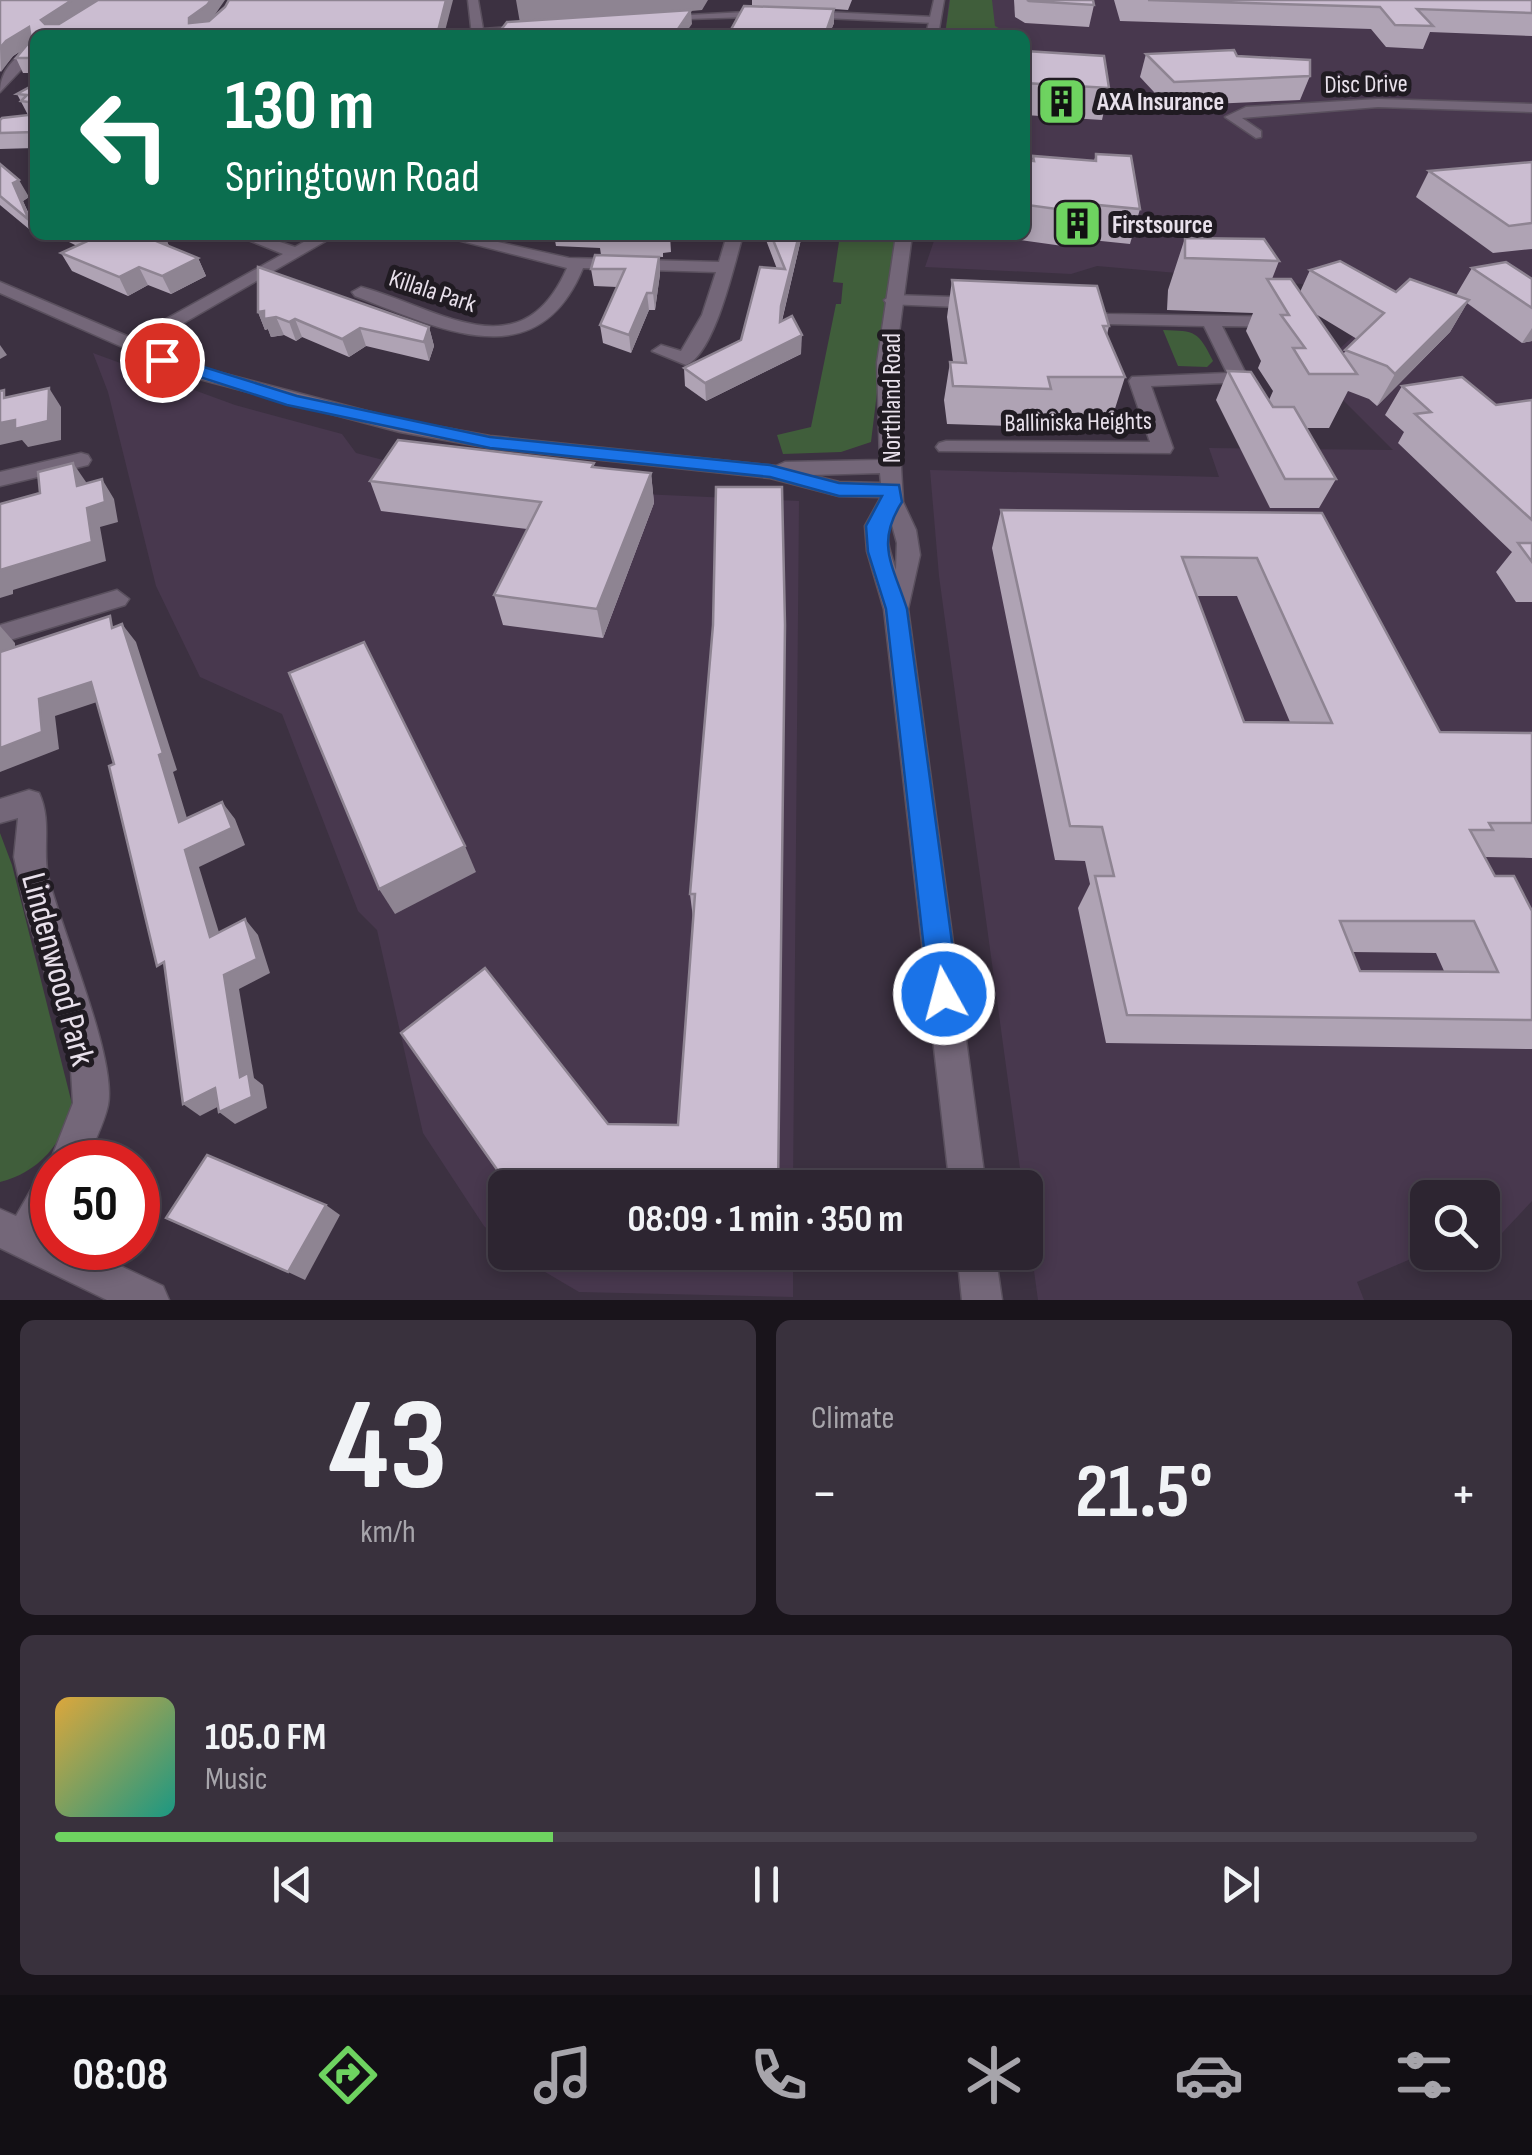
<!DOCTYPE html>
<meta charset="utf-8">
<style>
:root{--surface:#2d2531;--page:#39313d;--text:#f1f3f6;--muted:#a7a5ab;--line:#48424d;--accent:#6ed360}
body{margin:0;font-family:"Sofia Sans Condensed",sans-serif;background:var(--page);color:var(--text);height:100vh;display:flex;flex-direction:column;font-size:38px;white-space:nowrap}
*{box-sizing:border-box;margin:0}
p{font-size:32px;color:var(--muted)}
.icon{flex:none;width:55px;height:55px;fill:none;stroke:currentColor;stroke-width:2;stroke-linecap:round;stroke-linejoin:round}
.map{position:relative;height:1300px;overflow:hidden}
.drawer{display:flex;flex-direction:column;gap:20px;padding:20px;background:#19141b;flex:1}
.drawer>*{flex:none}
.banner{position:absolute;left:30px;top:30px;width:1000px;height:210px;border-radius:15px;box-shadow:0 5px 15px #0003,0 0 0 2px var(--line);background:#0b6e4f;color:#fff;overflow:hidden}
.fabs{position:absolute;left:1410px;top:1180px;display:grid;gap:20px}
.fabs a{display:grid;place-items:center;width:90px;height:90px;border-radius:15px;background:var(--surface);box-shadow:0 5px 15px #0003,0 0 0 2px var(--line);font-size:50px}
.speed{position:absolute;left:30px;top:1140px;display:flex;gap:20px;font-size:50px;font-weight:700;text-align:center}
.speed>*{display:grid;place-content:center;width:130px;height:130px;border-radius:50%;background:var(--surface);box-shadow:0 5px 15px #0003,0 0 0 2px var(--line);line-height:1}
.speed .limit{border:15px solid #d22;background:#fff;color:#111}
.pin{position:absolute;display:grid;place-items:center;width:85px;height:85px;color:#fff;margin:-42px;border:5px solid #fff;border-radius:50%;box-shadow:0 2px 10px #0007}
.me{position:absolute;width:110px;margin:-55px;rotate:353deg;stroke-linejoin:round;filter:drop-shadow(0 0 8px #0008)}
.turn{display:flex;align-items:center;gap:35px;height:210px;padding:0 30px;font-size:45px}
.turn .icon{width:130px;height:130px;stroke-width:2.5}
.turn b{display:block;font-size:70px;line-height:85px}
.big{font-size:75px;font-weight:700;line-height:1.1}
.drawer .tile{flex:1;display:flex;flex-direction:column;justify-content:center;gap:15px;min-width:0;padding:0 35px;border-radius:15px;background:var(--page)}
.drawer .dial{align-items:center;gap:0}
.dial b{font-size:130px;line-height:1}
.song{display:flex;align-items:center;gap:30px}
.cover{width:120px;height:120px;border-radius:15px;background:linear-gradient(135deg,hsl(40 70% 55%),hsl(170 70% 35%))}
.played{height:10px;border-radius:5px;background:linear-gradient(90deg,var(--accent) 35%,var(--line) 35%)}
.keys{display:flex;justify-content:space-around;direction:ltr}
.heat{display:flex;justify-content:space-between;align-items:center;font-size:55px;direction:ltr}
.drawer .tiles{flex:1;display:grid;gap:20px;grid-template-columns:1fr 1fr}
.tile:last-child{grid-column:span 2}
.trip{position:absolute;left:488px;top:1170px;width:555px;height:100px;border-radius:15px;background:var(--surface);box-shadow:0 5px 15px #0003,0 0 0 2px var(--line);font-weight:700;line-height:100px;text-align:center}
.menu{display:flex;height:160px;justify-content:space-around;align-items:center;background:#120f14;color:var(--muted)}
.menu .icon{width:70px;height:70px}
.menu .active{color:var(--accent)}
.menu b{font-size:45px;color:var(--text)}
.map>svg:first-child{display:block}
.built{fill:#48384e}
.green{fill:#405e3b}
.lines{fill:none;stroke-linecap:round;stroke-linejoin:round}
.street-casing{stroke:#5a505e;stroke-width:3}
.secondary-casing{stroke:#5a505e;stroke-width:3}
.street{fill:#746779;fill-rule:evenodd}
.secondary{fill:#746779;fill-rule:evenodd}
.wall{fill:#afa3b4;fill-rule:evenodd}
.shaded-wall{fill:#8e8492}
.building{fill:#cbbdd1;stroke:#8e8492;stroke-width:2.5;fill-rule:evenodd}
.route{fill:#1a73e8;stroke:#114b97;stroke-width:2.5}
.labels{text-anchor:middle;stroke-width:10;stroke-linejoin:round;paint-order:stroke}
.far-street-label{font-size:25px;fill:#e8e0eb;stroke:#201b22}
.far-poi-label{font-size:25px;font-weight:bold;fill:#e8e0eb;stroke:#201b22;text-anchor:start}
.near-street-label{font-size:35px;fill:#e8e0eb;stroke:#201b22}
</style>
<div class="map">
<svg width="1532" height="1300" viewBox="0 0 1532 1300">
<rect width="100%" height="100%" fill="#3c3141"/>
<g class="built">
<polygon points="949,0 1532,0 1532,1201 1487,1249 1483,1246 1482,1198 1428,1198 1427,1252 1357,1282 1364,1300 1038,1300 939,576 930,470 1219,477 1209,448 1393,450 1315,372 1380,311 1348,288 1097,266 1071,274 925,267 936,235 1025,235 1025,35 945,35"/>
<polygon points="93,353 235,405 342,434 356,453 403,465 641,494 799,501 793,1187 505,1188 505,1245 484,1226 423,1133 377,930 358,911 282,714 200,677 156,586 108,392"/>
<polygon points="513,1253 793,1253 793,1297 579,1292"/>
</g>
<g class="green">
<polygon points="950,0 992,0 995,26 1012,35 945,35"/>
<polygon points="840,235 896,235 871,442 841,452 783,454 777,435 811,427 836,304 841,304 843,283 833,282"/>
<path d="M 1163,330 C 1196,331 1198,331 1213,361 L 1207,367 L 1178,366 Z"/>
<path d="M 0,833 L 12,865 L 72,1104 C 65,1142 38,1173 0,1182 Z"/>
</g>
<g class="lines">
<defs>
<g id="street">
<polygon points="468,0 478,0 483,29 534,25 540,28 472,35"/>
<polygon points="781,10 934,17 940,20 934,23 781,16 658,20 652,17"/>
<path d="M 35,45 L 35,55 L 0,92 C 0,70 16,55 35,45 Z"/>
<polygon points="1378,99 1532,104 1532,112 1378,107 1242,118 1261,131 1261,137 1256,138 1225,117 1246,107"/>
<polygon points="236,235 259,235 295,247 316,235 336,235 135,351 123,351 123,343 283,254"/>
<path d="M 438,235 L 467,235 L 569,258 L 719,262 L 727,235 L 743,235 C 734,264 715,354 686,365 L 652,351 L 661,345 L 681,351 L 702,315 L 716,272 L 583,268 C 537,380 439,328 355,296 L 352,292 L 361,287 C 439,308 521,373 567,268 Z"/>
<polygon points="893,295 983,298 992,303 983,308 887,304 884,300"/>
<polygon points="1077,308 1108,314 1281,317 1290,322 1281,327 1222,326 1248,378 1246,382 1151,386 1173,448 1170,453 939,451 936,447 939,443 946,441 1150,442 1129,381 1132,377 1227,373 1204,326 1108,324 1071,317 1071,309"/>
<polygon points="81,453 88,455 91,460 88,465 0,486 0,472"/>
<polygon points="117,590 129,599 125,605 0,643 0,625"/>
<path d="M 29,790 L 39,793 C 52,821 42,847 48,876 C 61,930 117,1058 108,1105 C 104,1124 93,1144 86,1162 L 52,1162 L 52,1168 L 50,1162 L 73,1103 L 70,1053 L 26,911 L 14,857 L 18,818 L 0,823 L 0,799 Z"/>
<polygon points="52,1171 52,1225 49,1232 52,1233 52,1248 82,1248 163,1286 169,1300 107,1300 0,1248 0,1209 16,1216 39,1176"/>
</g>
<g id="secondary">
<polygon points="934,0 944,0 938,35 926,35"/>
<path d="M 896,235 L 912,235 L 895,363 L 903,502 L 916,530 L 920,555 L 908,609 L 986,1188 L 950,1188 L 884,609 L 867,551 L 865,526 L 881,497 L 839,496 L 770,478 L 490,448 L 400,432 L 188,376 L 0,293 L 0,282 L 202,368 L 401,420 L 490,436 L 776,466 L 785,462 L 880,460 L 877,363 ZM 880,473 L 881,483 L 839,482 L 811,475 ZM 891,521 L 897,543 L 896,570 C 891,555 883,535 891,521 Z"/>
<polygon points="957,1252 995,1252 1002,1300 962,1300"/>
</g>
</defs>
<use href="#street" class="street-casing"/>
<use href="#secondary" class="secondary-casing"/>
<use href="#street" class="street"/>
<use href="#secondary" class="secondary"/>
</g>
<g class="wall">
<polygon points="0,0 214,17 453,0 35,35 35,73 23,73 16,58 24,49 13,56 0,72"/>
<polygon points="752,0 852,0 848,10 834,9 834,23 829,35 728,35 752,6"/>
<polygon points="1014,0 1093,0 1094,5 1089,27 1025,23 1015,17"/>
<polygon points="1114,0 1532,0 1532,36 1430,32 1423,49 1386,47 1371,29 1120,21"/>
<polygon points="1025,51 1109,88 1102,120 1025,115"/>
<polygon points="1146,54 1310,76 1300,100 1167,106 1140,77"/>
<polygon points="35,84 35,148 0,149 0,120 28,115 17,94"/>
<polygon points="1096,154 1140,209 1130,244 1072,238 1070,247 1020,240 1020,235 1025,235 1025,160 1033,161 1033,156 1094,161"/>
<polygon points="1532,162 1532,249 1493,253 1416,197 1429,171"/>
<polygon points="0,164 29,197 23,201 35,227 35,234 0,205"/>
<polygon points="64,235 160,235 165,237 169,246 198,258 206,276 171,294 148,285 128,296 72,271 61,253 77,246 67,241"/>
<polygon points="554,235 701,235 700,237 670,235 671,252 663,253 663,257 639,256 659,257 660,274 655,310 649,310 631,353 603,343 600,325 617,287 594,286 591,269 601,255 600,248 556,246"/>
<polygon points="766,235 802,235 782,321 801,354 706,401 685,386 684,368 741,340 777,269 766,240"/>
<path d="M 1185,238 L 1279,261 L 1272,279 L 1300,292 L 1310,270 L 1396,292 L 1456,295 L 1472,268 L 1532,279 L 1532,341 L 1522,343 L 1467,303 L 1450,332 L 1377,406 L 1369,399 L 1348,391 L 1329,428 L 1306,428 L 1336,479 L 1319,508 L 1270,508 L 1216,400 L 1228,371 L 1269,400 L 1273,391 L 1258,368 L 1261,361 L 1246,331 L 1253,313 L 1167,310 L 1168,290 ZM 1314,313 L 1357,339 L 1343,354 Z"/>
<polygon points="952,280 1109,326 1107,335 1125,377 1113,415 1044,415 1041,427 947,424 944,400 950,362 953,362 947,317"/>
<polygon points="258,312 429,327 434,346 429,361 366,346 349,357 302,337 296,341 284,335 271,337 268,329 265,330"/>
<polygon points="1402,386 1496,405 1532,400 1532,602 1516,602 1496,572 1512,552 1398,443 1404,432 1385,415"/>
<polygon points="594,467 651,473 654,503 603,638 503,625 494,595 527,529 381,511 370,481"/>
<polygon points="782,487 778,1188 608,1124 678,1125 693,918 690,894"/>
<path d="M 1001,510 L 1322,513 L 1440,732 L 1532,733 L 1532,858 L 1485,857 L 1495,876 L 1532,1020 L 1532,1049 L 1106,1043 L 1078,908 L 1090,884 L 1085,861 L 1055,860 L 992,548 ZM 1196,596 L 1237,596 L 1290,722 L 1244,722 ZM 1353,952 L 1436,953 L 1444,971 L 1360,971 Z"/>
<polygon points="557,1252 777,1252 777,1259 558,1254"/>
</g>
<g class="shaded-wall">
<polygon points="72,0 99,0 48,34 41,20"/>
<polygon points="211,0 225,0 212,19 195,32 189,23 189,18"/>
<polygon points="446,0 453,0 444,35 437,35"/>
<polygon points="516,0 708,0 702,10 691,11 692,24 684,35 520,23"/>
<polygon points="834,9 834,23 829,35 825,35"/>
<polygon points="29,27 35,42 13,56 1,72 0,48 6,41"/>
<polygon points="19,180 29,197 23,201 35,230 13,183"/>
<polygon points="799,235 802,235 781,324 780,340 781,306"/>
<polygon points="165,237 173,255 156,241"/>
<polygon points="659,257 660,274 655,310 653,293"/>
<polygon points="198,258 206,276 171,294 162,276"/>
<polygon points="139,267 148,285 128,296 119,277"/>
<polygon points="647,293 649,310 631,353 629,335"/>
<polygon points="1469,300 1450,332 1377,406 1395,374"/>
<polygon points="264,311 276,317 284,335 271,337 268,329 265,330 258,312"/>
<polygon points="295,319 302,337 296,341 289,322"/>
<polygon points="429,327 434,346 429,361 424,342"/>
<polygon points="360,328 366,346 349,357 342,339"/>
<polygon points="1532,328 1532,341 1522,343"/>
<polygon points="802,335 801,354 706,401 705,383"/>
<polygon points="0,345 7,355 0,359"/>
<polygon points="49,388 61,407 61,440 28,447 22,440 0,445 0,423"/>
<polygon points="73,463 86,482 90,506 77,486"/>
<polygon points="651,473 654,503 603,638 597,609"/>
<polygon points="102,479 114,499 118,522 100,527 106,561 13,590 13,594 0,598 0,570 87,508"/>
<polygon points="122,624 136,642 177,770 173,772 193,838 179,822"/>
<polygon points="0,626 15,643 15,671 0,654"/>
<polygon points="91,682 106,699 55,716 59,749 0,772 0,748 39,699"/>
<polygon points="222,802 235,819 245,845 199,867 225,952 210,937 185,850"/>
<polygon points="465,846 476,872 395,914 379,889"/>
<polygon points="245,919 258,935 270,973 239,989 254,1078 263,1085 267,1108 235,1124 219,1112 240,1077 224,975"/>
<polygon points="215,1088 231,1100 200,1116 183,1104"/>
<polygon points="326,1205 340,1215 305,1280 288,1272"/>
</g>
<g class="building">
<polygon points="0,0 72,0 41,20 45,24 59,24 98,0 211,0 207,5 189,18 189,23 209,21 225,7 229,0 446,0 437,35 35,35 35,58 16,58 31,40 29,27 6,41 0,48"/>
<polygon points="1027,0 1093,0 1094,5 1029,1"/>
<polygon points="1148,0 1532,0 1532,13 1417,9 1433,26 1395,25 1380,7"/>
<polygon points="744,6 834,9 825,35 728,35"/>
<polygon points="691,10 674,35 497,35 507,22"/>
<polygon points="1234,50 1237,56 1310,60 1310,76 1174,82 1146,54"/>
<polygon points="1025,51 1104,56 1109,88 1025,83"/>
<polygon points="35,84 35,132 0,133 0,120 2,118 29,115 29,102 21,101 27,95 17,94"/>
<polygon points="1096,154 1131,156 1140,209 1077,203 1079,212 1027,205 1025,160 1034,161 1033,156 1096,161"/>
<polygon points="1532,162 1532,223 1509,226 1429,171"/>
<polygon points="0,164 19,180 13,183 29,220 0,196"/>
<polygon points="84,235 160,235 165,237 156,241 198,258 162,276 139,267 119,277 61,253 92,239"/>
<polygon points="600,235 670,235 662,236 661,239 599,238"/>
<polygon points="771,235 799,235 781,306 780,322 792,316 802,335 705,383 684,368 741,340 760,267 785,269"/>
<polygon points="1185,238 1264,239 1279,261 1185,258"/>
<polygon points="595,255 659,257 653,293 647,293 629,335 600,325 625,269 591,269"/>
<polygon points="1340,261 1396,292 1410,279 1469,300 1395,374 1387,366 1345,350 1384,313 1310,270"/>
<polygon points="1506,262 1532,279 1532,308 1472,268"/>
<polygon points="258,267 429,327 424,342 360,328 342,339 295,319 289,322 276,317 264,319 264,311 258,312"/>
<polygon points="1267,279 1291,279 1357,374 1309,374 1293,348 1305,348 1281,315 1289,315"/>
<polygon points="952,280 1097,286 1109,326 1103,326 1125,377 1048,377 1051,389 953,386 950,362 966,363"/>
<polygon points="1228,371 1251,372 1273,407 1294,407 1336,479 1285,479"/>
<polygon points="1462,377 1496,405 1532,400 1532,520 1415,414 1431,412 1402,386"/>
<polygon points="49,388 48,421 15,429 15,420 0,423 0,391 4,390 4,398"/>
<polygon points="398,440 594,463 592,467 651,473 597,609 494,595 541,502 370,481"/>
<polygon points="73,463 77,486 102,479 105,502 87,508 92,542 0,570 0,504 40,493 38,472"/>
<polygon points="716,487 782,487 785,625 778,1188 510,1188 401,1033 485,968 608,1124 678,1125 695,894 690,894 713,625"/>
<path d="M 1001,510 L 1322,513 L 1440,732 L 1532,733 L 1532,823 L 1489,823 L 1493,830 L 1470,830 L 1495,876 L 1514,876 L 1532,911 L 1532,1020 L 1127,1015 L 1095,876 L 1114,876 L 1102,827 L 1070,826 ZM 1182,557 L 1257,558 L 1332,723 L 1244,722 ZM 1340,921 L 1474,921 L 1498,972 L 1360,971 Z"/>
<polygon points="1518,543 1532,543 1532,562"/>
<polygon points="110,616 112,628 122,624 163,753 159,755 179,822 222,802 232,828 185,850 210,937 245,919 257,959 224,975 240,1077 248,1073 252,1097 219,1112 215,1088 183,1104 164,962 157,966 109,766 114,764 91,682 39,699 42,732 0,748 0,652"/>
<polygon points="364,642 465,846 379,889 289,673"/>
<polygon points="207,1155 326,1205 288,1272 166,1218"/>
</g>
<path class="route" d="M 162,354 L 297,396 L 490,437 L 770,465 L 839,483 L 899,485 L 902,502 C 875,544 893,565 907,609 L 959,994 L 955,1005 L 944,1009 L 934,1005 L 929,994 L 886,609 L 868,552 L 866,526 L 882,496 L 839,496 L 770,477 L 490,448 L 287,405 L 156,363 L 153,360 Z"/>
<defs>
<symbol id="building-square" viewBox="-11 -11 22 22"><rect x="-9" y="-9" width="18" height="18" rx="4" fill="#6ed360" stroke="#201b22"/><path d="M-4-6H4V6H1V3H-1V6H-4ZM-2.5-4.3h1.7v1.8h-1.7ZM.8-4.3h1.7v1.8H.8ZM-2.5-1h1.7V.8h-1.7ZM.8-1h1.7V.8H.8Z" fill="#111"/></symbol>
</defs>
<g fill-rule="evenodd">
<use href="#building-square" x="1034" y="74" width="55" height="55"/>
<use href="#building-square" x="1050" y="196" width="55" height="55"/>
</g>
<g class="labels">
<g class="far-street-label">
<text transform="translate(1366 83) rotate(-1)" y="9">Disc Drive</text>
<text transform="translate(433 290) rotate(18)" y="9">Killala Park</text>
<text transform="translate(891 398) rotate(-90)" y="9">Northland Road</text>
<text transform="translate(1078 421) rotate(-1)" y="9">Balliniska Heights</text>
</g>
<g class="far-poi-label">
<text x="1097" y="110">AXA Insurance</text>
<text x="1112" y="233">Firstsource</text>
</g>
<g class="near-street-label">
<text transform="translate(59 969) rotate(75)" y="12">Lindenwood Park</text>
</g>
</g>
</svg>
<div class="fabs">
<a><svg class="icon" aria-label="search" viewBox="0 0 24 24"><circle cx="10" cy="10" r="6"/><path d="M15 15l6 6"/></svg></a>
</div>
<div class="speed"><div class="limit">50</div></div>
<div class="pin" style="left:162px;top:360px;background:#d93025"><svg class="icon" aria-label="arrive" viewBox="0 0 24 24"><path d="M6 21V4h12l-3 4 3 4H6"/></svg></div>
<svg class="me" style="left:944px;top:994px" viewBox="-20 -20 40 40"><circle r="17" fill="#1a73e8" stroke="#fff" stroke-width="3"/><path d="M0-11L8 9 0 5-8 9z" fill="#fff"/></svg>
<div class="trip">08:09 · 1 min · 350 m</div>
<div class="banner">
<div class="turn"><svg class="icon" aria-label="left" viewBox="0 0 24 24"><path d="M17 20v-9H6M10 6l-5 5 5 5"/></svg><div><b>130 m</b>Springtown Road</div></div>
</div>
</div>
<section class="drawer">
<div class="tiles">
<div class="tile dial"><b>43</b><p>km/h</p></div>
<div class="tile"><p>Climate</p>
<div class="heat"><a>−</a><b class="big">21.5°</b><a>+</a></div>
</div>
<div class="tile">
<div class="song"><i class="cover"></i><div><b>105.0 FM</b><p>Music</p></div></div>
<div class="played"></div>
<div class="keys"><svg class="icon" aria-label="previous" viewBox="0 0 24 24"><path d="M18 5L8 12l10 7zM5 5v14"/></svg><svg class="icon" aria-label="pause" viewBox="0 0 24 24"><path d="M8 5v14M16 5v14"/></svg><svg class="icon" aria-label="next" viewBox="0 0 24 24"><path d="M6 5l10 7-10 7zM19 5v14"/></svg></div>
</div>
</div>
</section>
<nav class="menu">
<b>08:08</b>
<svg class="icon active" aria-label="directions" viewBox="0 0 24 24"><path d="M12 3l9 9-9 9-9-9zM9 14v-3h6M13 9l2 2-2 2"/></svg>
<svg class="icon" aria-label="music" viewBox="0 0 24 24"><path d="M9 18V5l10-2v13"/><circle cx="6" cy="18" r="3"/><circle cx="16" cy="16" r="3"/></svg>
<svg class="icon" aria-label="phone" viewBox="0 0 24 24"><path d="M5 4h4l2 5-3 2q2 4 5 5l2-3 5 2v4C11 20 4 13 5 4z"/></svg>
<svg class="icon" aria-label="climate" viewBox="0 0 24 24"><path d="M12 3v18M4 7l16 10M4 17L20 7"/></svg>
<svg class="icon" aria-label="car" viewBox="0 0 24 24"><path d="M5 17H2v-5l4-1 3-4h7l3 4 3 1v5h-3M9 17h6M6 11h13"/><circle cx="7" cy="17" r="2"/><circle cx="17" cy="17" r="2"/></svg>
<svg class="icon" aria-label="filters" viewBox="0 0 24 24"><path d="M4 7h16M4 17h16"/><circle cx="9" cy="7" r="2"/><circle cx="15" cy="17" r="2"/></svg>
</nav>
